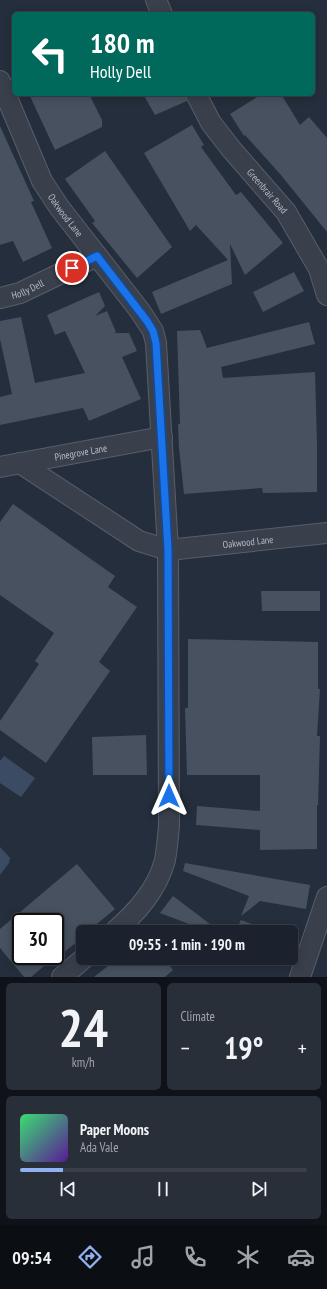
<!DOCTYPE html>
<meta charset="utf-8">
<style>
:root{--surface:#1c222d;--page:#292f39;--text:#f1f3f6;--muted:#a0a4aa;--line:#3a3f49;--accent:#90b1f2}
body{margin:0;font-family:"PT Sans Narrow",sans-serif;background:var(--page);color:var(--text);height:100vh;display:flex;flex-direction:column;font-size:15px;white-space:nowrap}
*{box-sizing:border-box;margin:0}
p{font-size:13px;color:var(--muted)}
.icon{flex:none;width:22px;height:22px;fill:none;stroke:currentColor;stroke-width:2;stroke-linecap:round;stroke-linejoin:round}
.map{position:relative;height:977px;overflow:hidden}
.panel{display:flex;flex-direction:column;gap:6px;padding:6px;background:#0f1319;flex:1}
.panel>*{flex:none}
.hud{position:absolute;left:12px;top:12px;width:303px;height:84px;border-radius:6px;box-shadow:0 2px 10px #0003,0 0 0 1px var(--line);background:#00695c;color:#fff;overflow:hidden}
.speed{position:absolute;left:12px;top:913px;display:flex;gap:8px;font-size:20px;font-weight:700;text-align:center}
.speed>*{display:grid;place-content:center;width:52px;height:52px;border-radius:50%;background:var(--surface);box-shadow:0 2px 10px #0003,0 0 0 1px var(--line);line-height:1}
.speed .limit{border:2px solid #111;border-radius:6px;background:#fff;color:#111}
.pin{position:absolute;display:grid;place-items:center;width:34px;height:34px;color:#fff;margin:-17px;border:2px solid #fff;border-radius:50%;box-shadow:0 1px 4px #0007}
.me{position:absolute;width:44px;margin:-22px;rotate:0deg;stroke-linejoin:round;filter:drop-shadow(0 0 3px #0008)}
.turn{display:flex;align-items:center;gap:14px;height:84px;padding:0 12px;font-size:18px}
.turn .icon{width:52px;height:52px;stroke-width:2.5}
.turn b{display:block;font-size:28px;line-height:34px}
.big{font-size:30px;font-weight:700;line-height:1.1}
.panel .tile{flex:1;display:flex;flex-direction:column;justify-content:center;gap:6px;min-width:0;padding:0 14px;border-radius:6px;background:var(--page)}
.panel .dial{align-items:center;gap:0}
.dial b{font-size:52px;line-height:1}
.song{display:flex;align-items:center;gap:12px}
.cover{width:48px;height:48px;border-radius:6px;background:linear-gradient(135deg,hsl(140 70% 55%),hsl(270 70% 35%))}
.played{height:4px;border-radius:2px;background:linear-gradient(90deg,var(--accent) 15%,var(--line) 15%)}
.keys{display:flex;justify-content:space-around;direction:ltr}
.heat{display:flex;justify-content:space-between;align-items:center;font-size:22px;direction:ltr}
.panel .tiles{flex:1;display:grid;gap:6px;grid-template-columns:1fr 1fr}
.tile:last-child{grid-column:span 2}
.trip{position:absolute;left:76px;top:925px;width:222px;height:40px;border-radius:6px;background:var(--surface);box-shadow:0 2px 10px #0003,0 0 0 1px var(--line);font-weight:700;line-height:40px;text-align:center}
.tabs{display:flex;height:64px;justify-content:space-around;align-items:center;background:#0b0e12;color:var(--muted)}
.tabs .icon{width:28px;height:28px}
.tabs .selected{color:var(--accent)}
.tabs b{font-size:18px;color:var(--text)}
.map>svg:first-child{display:block}
.water{fill:#3c4b64}
.building{fill:#475160;fill-rule:evenodd}
.lines{fill:none;stroke-linecap:round;stroke-linejoin:round}
.minor-casing{stroke:#575e6a;stroke-width:22}
.minor{stroke:#39404c;stroke-width:20}
.route-casing{stroke:#114b97;stroke-width:10}
.route{stroke:#1a73e8;stroke-width:7}
.labels{text-anchor:middle;stroke-width:4;stroke-linejoin:round;paint-order:stroke}
.street-label{font-size:10px;fill:#b5bbc8;stroke:#1e2531}
</style>
<div class="map">
<svg width="327" height="977" viewBox="0 0 327 977">
<rect width="100%" height="100%" fill="#252e3c"/>
<g class="water">
<polygon points="4,756 35,778 21,797 0,783 0,761"/>
<polygon points="0,847 10,858 9,863 0,875"/>
</g>
<g class="building">
<polygon points="29,94 89,94 102,120 102,127 55,150"/>
<polygon points="143,94 185,94 187,101 155,115"/>
<polygon points="262,94 281,94 300,125 309,117 327,138 327,232 280,174 245,135 244,136 230,114"/>
<polygon points="192,125 204,145 201,147 236,195 241,192 283,243 245,275 230,244 232,284 161,314 152,292 228,260 196,225 190,231 144,153"/>
<polygon points="0,126 34,201 31,202 52,248 23,262 13,241 0,245"/>
<polygon points="105,151 172,247 137,278 92,223 95,221 65,179"/>
<polygon points="294,272 304,291 263,312 253,292"/>
<polygon points="99,292 105,306 95,316 107,311 116,332 114,333 129,333 137,351 122,357 141,399 89,421 83,408 0,425 0,397 12,394 0,339 0,321 21,317 35,383 85,373 65,331 55,335 47,315"/>
<polygon points="309,322 315,344 221,367 223,378 315,372 317,445 317,492 263,493 262,488 184,494 179,448 178,424 180,424 177,331 200,330 207,348"/>
<polygon points="13,504 115,576 108,587 137,607 99,662 110,671 46,763 0,730 0,721 39,664 35,661 54,633 0,595 0,522"/>
<polygon points="261,591 320,591 320,611 262,611"/>
<polygon points="188,639 318,642 318,689 320,689 317,736 320,736 318,805 317,805 317,849 260,850 260,830 196,825 197,806 260,811 260,775 187,775 185,708 188,708"/>
<polygon points="146,735 147,775 93,775 92,737"/>
<polygon points="185,863 310,885 306,909 260,901 241,916 249,896 183,871"/>
<path d="M 77,864 L 115,909 L 87,932 L 83,932 L 83,936 L 79,940 L 55,960 L 55,957 L 31,977 L 24,977 L 0,948 L 0,929 ZM 21,922 L 55,922 L 55,956 L 21,956 Z"/>
<polygon points="173,896 218,930 217,932 210,932 160,913"/>
<polygon points="241,920 272,932 235,932"/>
<polygon points="118,958 164,958 173,970 165,977 94,977"/>
</g>
<g class="lines">
<defs>
<g id="minor">
<polyline points="156,0 162,14"/>
<path id="s1" d="M 0,81 L 42,181 L 59,207 L 140,311 L 153,331 L 156,343 L 168,550 L 169,826 C 168,837 167,849 165,860 C 157,890 137,912 114,932"/>
<path id="s2" d="M 196,94 L 211,123 L 232,150 L 286,212 L 319,269 L 327,295"/>
<path id="s3" d="M 0,298 L 20,293 L 97,256"/>
<path id="s4" d="M 20,463 L 139,541 L 168,550 L 327,533"/>
<path id="s5" d="M 0,467 L 162,437"/>
<polyline points="62,977 84,958"/>
<polyline points="300,977 327,897"/>
</g>
</defs>
<use href="#minor" class="minor-casing"/>
<use href="#minor" class="minor"/>
</g>
<g class="lines">
<defs>
<polyline id="route" points="72,268 97,256 147,321 153,331 156,343 168,550 169,796"/>
</defs>
<use href="#route" class="route-casing"/>
<use href="#route" class="route"/>
</g>
<g class="labels">
<g class="street-label">
<text dy="4" stroke="none"><textPath href="#s2" startOffset="121">Greenbrair Road</textPath></text>
<text dy="4" stroke="none"><textPath href="#s1" startOffset="150">Oakwood Lane</textPath></text>
<text dy="4" stroke="none"><textPath href="#s3" startOffset="29">Holly Dell</textPath></text>
<text dy="4" stroke="none"><textPath href="#s5" startOffset="82">Pinegrove Lane</textPath></text>
<text dy="4" stroke="none"><textPath href="#s4" startOffset="253">Oakwood Lane</textPath></text>
</g>
</g>
</svg>
<div class="speed"><div class="limit">30</div></div>
<div class="pin" style="left:72px;top:268px;background:#d93025"><svg class="icon" aria-label="arrive" viewBox="0 0 24 24"><path d="M6 21V4h12l-3 4 3 4H6"/></svg></div>
<svg class="me" style="left:169px;top:796px" viewBox="-20 -20 40 40"><path d="M0-17L14 15 0 8-14 15z" fill="#1a73e8" stroke="#fff" stroke-width="4"/></svg>
<div class="trip">09:55 · 1 min · 190 m</div>
<div class="hud">
<div class="turn"><svg class="icon" aria-label="left" viewBox="0 0 24 24"><path d="M17 20v-9H6M10 6l-5 5 5 5"/></svg><div><b>180 m</b>Holly Dell</div></div>
</div>
</div>
<section class="panel">
<div class="tiles">
<div class="tile dial"><b>24</b><p>km/h</p></div>
<div class="tile"><p>Climate</p>
<div class="heat"><a>−</a><b class="big">19°</b><a>+</a></div>
</div>
<div class="tile">
<div class="song"><i class="cover"></i><div><b>Paper Moons</b><p>Ada Vale</p></div></div>
<div class="played"></div>
<div class="keys"><svg class="icon" aria-label="previous" viewBox="0 0 24 24"><path d="M18 5L8 12l10 7zM5 5v14"/></svg><svg class="icon" aria-label="pause" viewBox="0 0 24 24"><path d="M8 5v14M16 5v14"/></svg><svg class="icon" aria-label="next" viewBox="0 0 24 24"><path d="M6 5l10 7-10 7zM19 5v14"/></svg></div>
</div>
</div>
</section>
<nav class="tabs">
<b>09:54</b>
<svg class="icon selected" aria-label="directions" viewBox="0 0 24 24"><path d="M12 3l9 9-9 9-9-9zM9 14v-3h6M13 9l2 2-2 2"/></svg>
<svg class="icon" aria-label="music" viewBox="0 0 24 24"><path d="M9 18V5l10-2v13"/><circle cx="6" cy="18" r="3"/><circle cx="16" cy="16" r="3"/></svg>
<svg class="icon" aria-label="phone" viewBox="0 0 24 24"><path d="M5 4h4l2 5-3 2q2 4 5 5l2-3 5 2v4C11 20 4 13 5 4z"/></svg>
<svg class="icon" aria-label="climate" viewBox="0 0 24 24"><path d="M12 3v18M4 7l16 10M4 17L20 7"/></svg>
<svg class="icon" aria-label="car" viewBox="0 0 24 24"><path d="M5 17H2v-5l4-1 3-4h7l3 4 3 1v5h-3M9 17h6M6 11h13"/><circle cx="7" cy="17" r="2"/><circle cx="17" cy="17" r="2"/></svg>
</nav>
